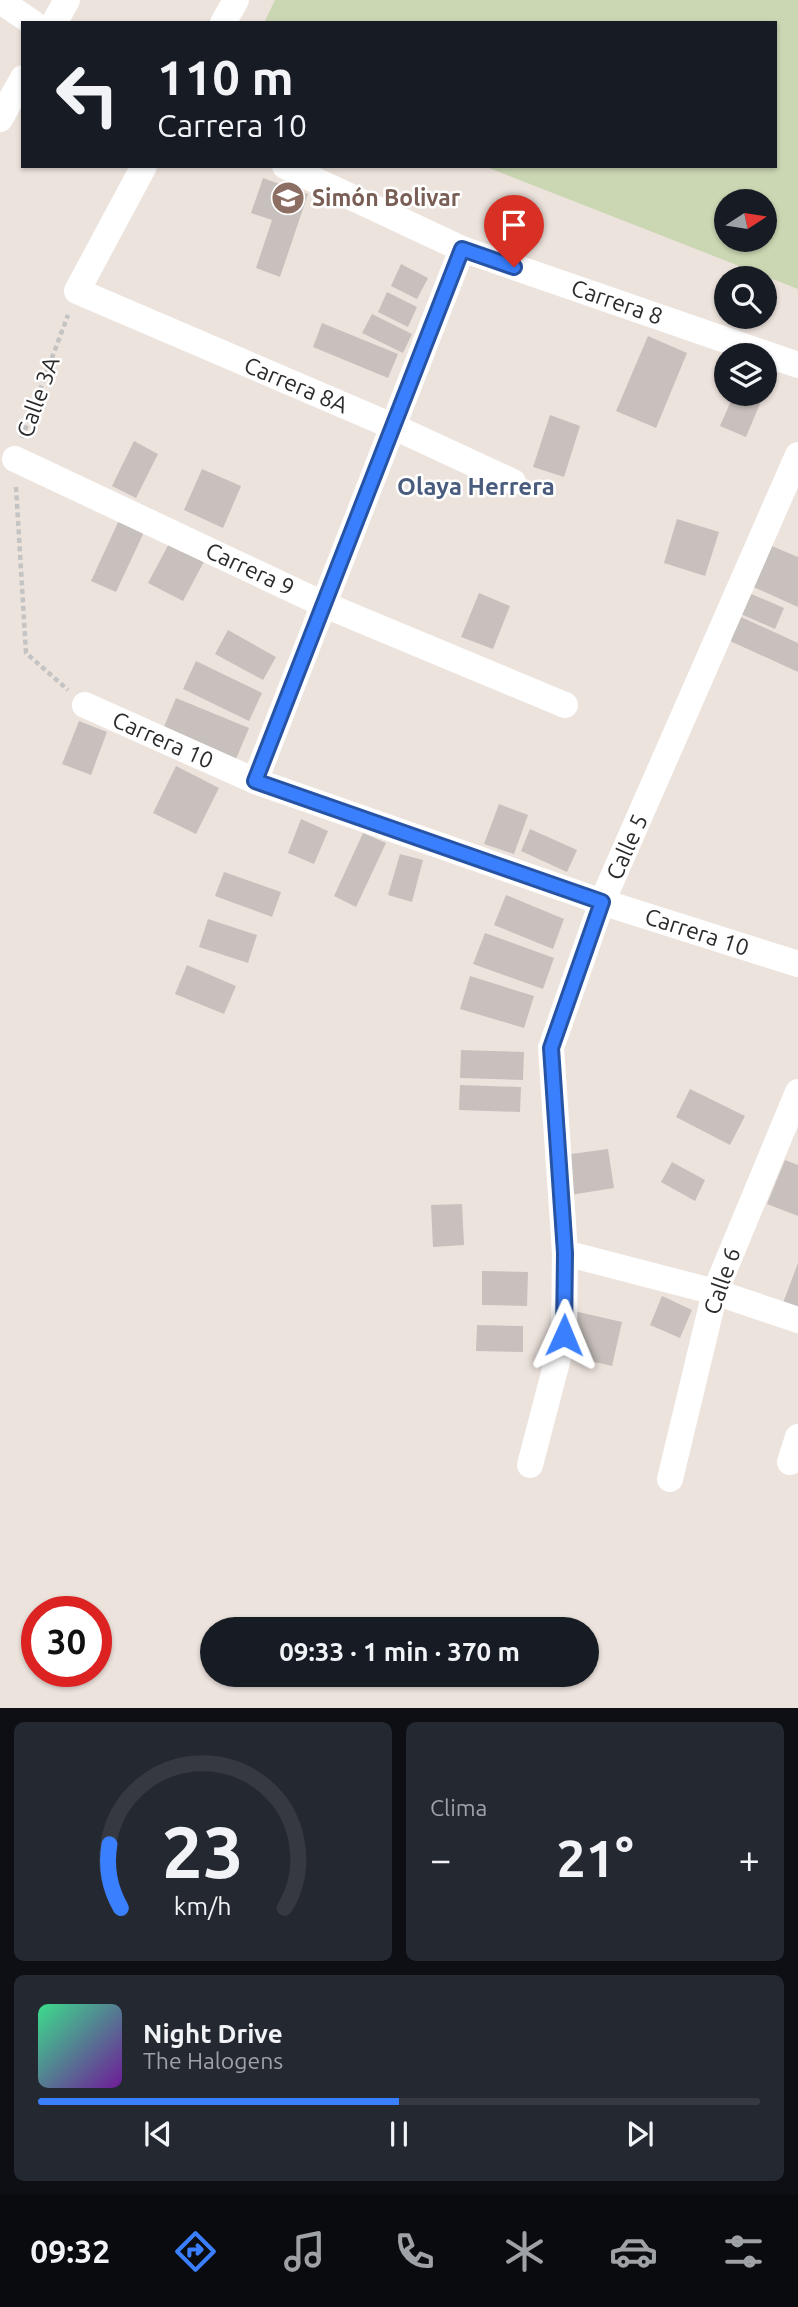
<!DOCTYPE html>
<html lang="es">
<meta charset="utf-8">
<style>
:root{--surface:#171b24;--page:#242831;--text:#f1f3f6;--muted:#9ea1a6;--line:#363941;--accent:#3a7ffd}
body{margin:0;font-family:Ubuntu,sans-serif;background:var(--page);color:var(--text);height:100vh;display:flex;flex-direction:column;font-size:26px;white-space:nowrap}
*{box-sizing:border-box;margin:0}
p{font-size:23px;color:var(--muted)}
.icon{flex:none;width:38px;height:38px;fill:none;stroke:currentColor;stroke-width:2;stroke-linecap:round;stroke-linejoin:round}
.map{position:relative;height:1708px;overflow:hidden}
.side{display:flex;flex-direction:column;gap:14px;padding:14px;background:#0d0f14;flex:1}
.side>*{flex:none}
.top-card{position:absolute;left:21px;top:21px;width:756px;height:147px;border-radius:0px;box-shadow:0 2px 5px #0004;background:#171b24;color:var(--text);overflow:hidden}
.needle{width:46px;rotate:78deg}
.buttons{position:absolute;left:714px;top:189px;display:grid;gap:14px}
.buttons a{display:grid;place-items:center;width:63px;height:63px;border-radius:50%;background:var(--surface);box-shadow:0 2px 5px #0004;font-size:35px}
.speed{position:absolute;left:21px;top:1596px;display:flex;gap:14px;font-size:35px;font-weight:700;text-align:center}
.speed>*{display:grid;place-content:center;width:91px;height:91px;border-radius:50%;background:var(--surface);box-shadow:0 2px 5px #0004;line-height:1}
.speed .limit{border:10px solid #d22;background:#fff;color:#111}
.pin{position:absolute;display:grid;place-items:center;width:60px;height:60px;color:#fff;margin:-72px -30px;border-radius:50% 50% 50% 0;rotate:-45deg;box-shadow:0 0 7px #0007}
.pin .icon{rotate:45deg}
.me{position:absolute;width:77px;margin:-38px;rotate:1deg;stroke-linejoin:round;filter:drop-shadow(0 0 5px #0008)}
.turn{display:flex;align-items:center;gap:24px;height:147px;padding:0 21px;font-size:32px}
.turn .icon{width:91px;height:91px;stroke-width:2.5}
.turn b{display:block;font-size:49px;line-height:60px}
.big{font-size:52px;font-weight:700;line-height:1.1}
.side .card{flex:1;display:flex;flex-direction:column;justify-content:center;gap:10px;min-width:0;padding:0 24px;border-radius:10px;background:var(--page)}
.side .dial{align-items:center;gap:0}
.dial svg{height:182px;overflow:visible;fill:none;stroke:var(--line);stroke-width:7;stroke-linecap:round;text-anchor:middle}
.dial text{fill:var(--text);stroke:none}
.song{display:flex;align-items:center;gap:21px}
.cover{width:84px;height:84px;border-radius:10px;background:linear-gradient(135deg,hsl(150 70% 55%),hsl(280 70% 35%))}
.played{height:7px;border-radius:4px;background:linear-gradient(90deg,var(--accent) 50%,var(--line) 50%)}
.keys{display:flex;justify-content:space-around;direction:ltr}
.heat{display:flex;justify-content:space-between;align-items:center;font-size:38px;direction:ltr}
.side .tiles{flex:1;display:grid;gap:14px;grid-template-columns:1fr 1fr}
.card:last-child{grid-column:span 2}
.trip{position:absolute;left:200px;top:1617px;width:399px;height:70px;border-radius:35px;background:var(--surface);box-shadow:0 2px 5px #0004;font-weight:700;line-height:70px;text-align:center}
.dock{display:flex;height:112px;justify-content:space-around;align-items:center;background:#090b0e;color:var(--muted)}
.dock .icon{width:49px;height:49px}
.dock .current{color:var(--accent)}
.dock b{font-size:32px;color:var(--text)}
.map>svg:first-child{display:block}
.cemetery{fill:#cbd7b3;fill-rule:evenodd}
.building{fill:#c8c0bc}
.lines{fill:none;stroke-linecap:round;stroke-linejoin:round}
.path{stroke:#c4c4c4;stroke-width:4.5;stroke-dasharray:5 3.5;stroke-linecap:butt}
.minor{stroke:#fff;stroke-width:26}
.route-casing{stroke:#2653a4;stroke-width:18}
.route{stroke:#3a7ffd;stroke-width:12}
.labels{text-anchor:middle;stroke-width:5;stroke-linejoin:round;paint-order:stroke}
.education-label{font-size:23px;font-weight:bold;fill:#785e54;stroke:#fff;text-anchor:start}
.street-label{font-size:23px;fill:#2b2b2b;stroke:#fff}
.neighbourhood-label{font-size:24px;font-weight:bold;fill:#4a5c7d;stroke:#fff}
</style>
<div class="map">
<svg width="798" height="1709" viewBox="0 0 798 1709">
<rect width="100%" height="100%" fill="#ede3dd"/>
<path class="cemetery" d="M 275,0 L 798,0 L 798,289 L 484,166 L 775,166 L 775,23 L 264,23 ZM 726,201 L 765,201 L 765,240 L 726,240 Z"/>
<g class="building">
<polygon points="263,178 308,194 280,277 256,268 272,220 251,213"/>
<polygon points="401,264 428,278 417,299 391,286"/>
<polygon points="387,292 417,307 408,327 378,312"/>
<polygon points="372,314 412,334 403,353 362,333"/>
<polygon points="322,323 398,354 388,378 313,347"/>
<polygon points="648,336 687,353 656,428 616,411"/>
<polygon points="734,394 764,394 746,437 720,426"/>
<polygon points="550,415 580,426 564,477 533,467"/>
<polygon points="134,441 158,454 136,498 112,486"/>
<polygon points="202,469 241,486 223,528 184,510"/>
<polygon points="120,518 145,530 116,592 91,581"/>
<polygon points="677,519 719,532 705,576 664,563"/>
<polygon points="172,538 207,556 183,601 148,583"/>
<polygon points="767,544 798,557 798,607 749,585"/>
<polygon points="742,590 784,608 775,629 734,611"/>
<polygon points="479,593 510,606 493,649 461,637"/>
<polygon points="741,617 798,643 798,672 730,641"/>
<polygon points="228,630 276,657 263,680 215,654"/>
<polygon points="196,661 262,693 249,721 183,689"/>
<polygon points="176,698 249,728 236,759 163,729"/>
<polygon points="79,721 107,732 91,775 62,764"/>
<polygon points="176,766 219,788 196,834 153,813"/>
<polygon points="499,804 528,815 514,854 484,844"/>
<polygon points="301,819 328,831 314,864 288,853"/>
<polygon points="530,829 577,850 567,872 521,851"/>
<polygon points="363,833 386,843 356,907 334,896"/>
<polygon points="400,854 423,860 412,902 388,895"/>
<polygon points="224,872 281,892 272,917 215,896"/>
<polygon points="506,895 564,919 553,949 494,925"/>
<polygon points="208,919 257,935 248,963 199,947"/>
<polygon points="485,933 554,958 543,989 473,964"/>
<polygon points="187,965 236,986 224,1014 175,994"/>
<polygon points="470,976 534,996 524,1028 460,1009"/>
<polygon points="461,1050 524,1052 523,1080 460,1078"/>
<polygon points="460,1085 521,1087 520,1112 459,1110"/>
<polygon points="690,1089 745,1116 730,1145 676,1117"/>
<polygon points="608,1149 614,1188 570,1195 564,1155"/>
<polygon points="785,1160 798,1165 798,1216 767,1204"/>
<polygon points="672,1162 705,1180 695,1201 661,1182"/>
<polygon points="462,1204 464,1245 433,1247 431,1205"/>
<polygon points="798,1263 798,1309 783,1303"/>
<polygon points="482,1271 528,1272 527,1306 482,1305"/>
<polygon points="662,1296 692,1310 680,1338 650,1325"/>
<polygon points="574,1311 622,1322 612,1366 565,1355"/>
<polygon points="477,1325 523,1326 523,1352 476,1351"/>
</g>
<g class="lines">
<g class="path">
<polyline points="22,438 68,315"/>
<polyline points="16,487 26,653 68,690"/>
</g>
<g class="minor">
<polyline points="0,1 33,23"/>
<polyline points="54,23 67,0"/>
<polyline points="223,23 236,0"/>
<polyline points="0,119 23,78"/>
<polyline points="144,166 77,291 392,426 513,482"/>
<polyline points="285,166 462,249 798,365"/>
<polyline points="15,459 325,605 565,705"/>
<polyline points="85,705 255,781 602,902 798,964"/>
<polyline points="255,781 462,249"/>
<polyline points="565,1253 715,1292 798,1320"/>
<polyline points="790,1462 798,1437"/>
<polyline points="530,1465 564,1335 565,1253 551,1048 602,902 798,455"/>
<polyline points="670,1479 715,1292 798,1092"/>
</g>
</g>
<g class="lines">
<defs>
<polyline id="route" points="514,267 462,249 255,781 602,902 551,1048 565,1253 564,1335"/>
</defs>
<use href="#route" class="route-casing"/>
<use href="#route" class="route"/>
</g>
<defs>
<symbol id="school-disc" viewBox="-11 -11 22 22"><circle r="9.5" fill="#8d6e63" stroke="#fff"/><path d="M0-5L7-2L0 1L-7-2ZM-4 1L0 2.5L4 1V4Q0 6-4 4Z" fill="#fff"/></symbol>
</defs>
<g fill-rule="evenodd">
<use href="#school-disc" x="269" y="179" width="38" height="38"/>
</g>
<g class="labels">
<g class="education-label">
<text x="312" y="206">Simón Bolivar</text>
</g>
<g class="street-label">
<text transform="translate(617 302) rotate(19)" y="8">Carrera 8</text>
<text transform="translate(296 385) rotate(23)" y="8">Carrera 8A</text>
<text transform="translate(38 397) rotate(-70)" y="8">Calle 3A</text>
<text transform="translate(250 569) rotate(25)" y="8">Carrera 9</text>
<text transform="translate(163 740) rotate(24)" y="8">Carrera 10</text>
<text transform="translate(627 847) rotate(-66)" y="8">Calle 5</text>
<text transform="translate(697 932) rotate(18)" y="8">Carrera 10</text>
<text transform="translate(722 1281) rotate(-71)" y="8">Calle 6</text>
</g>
<g class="neighbourhood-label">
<text x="476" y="495">Olaya Herrera</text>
</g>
</g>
</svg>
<div class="buttons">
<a><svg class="needle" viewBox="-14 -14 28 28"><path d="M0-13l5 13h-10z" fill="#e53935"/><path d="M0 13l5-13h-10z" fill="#9ea1a6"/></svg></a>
<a><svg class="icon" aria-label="search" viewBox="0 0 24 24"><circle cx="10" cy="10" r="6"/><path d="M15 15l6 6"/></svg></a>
<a><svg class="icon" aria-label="layers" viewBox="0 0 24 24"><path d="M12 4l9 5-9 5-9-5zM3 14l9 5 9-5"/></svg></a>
</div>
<div class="speed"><div class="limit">30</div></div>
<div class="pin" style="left:514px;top:267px;background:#d93025"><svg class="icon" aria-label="arrive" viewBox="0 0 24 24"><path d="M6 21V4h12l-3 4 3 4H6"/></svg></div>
<svg class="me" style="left:564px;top:1335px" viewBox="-20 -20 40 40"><path d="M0-17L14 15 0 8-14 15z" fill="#3a7ffd" stroke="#fff" stroke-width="4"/></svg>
<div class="trip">09:33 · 1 min · 370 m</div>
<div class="top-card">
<div class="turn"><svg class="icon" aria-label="left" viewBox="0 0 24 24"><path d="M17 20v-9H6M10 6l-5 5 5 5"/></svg><div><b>110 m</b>Carrera 10</div></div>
</div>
</div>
<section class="side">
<div class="tiles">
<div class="card dial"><svg viewBox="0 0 100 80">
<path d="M14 69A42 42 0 1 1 86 69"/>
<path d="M14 69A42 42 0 0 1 9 41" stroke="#3a7ffd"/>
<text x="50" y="56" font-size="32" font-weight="700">23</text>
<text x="50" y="72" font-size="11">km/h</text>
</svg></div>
<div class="card"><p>Clima</p>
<div class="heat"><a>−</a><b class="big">21°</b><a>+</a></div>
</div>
<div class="card">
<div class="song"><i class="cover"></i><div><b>Night Drive</b><p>The Halogens</p></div></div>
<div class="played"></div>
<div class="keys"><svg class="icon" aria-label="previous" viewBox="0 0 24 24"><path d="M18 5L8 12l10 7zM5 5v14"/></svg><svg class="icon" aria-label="pause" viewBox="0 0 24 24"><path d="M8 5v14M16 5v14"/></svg><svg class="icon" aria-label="next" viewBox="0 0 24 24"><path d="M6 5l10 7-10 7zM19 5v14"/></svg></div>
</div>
</div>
</section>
<nav class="dock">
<b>09:32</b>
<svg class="icon current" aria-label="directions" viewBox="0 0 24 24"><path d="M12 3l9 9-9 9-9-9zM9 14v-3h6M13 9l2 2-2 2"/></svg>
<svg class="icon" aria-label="music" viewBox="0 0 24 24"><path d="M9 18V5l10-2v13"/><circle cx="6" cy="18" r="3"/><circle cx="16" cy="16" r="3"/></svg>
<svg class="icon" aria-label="phone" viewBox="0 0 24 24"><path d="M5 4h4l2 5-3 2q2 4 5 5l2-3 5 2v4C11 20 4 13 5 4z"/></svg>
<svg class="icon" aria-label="climate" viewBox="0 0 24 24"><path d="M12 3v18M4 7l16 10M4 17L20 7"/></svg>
<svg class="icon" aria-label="car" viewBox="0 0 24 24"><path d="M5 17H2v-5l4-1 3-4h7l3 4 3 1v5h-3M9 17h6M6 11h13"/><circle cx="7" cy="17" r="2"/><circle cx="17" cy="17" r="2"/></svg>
<svg class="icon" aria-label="filters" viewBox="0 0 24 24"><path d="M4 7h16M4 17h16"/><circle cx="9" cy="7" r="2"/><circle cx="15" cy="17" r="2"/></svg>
</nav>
